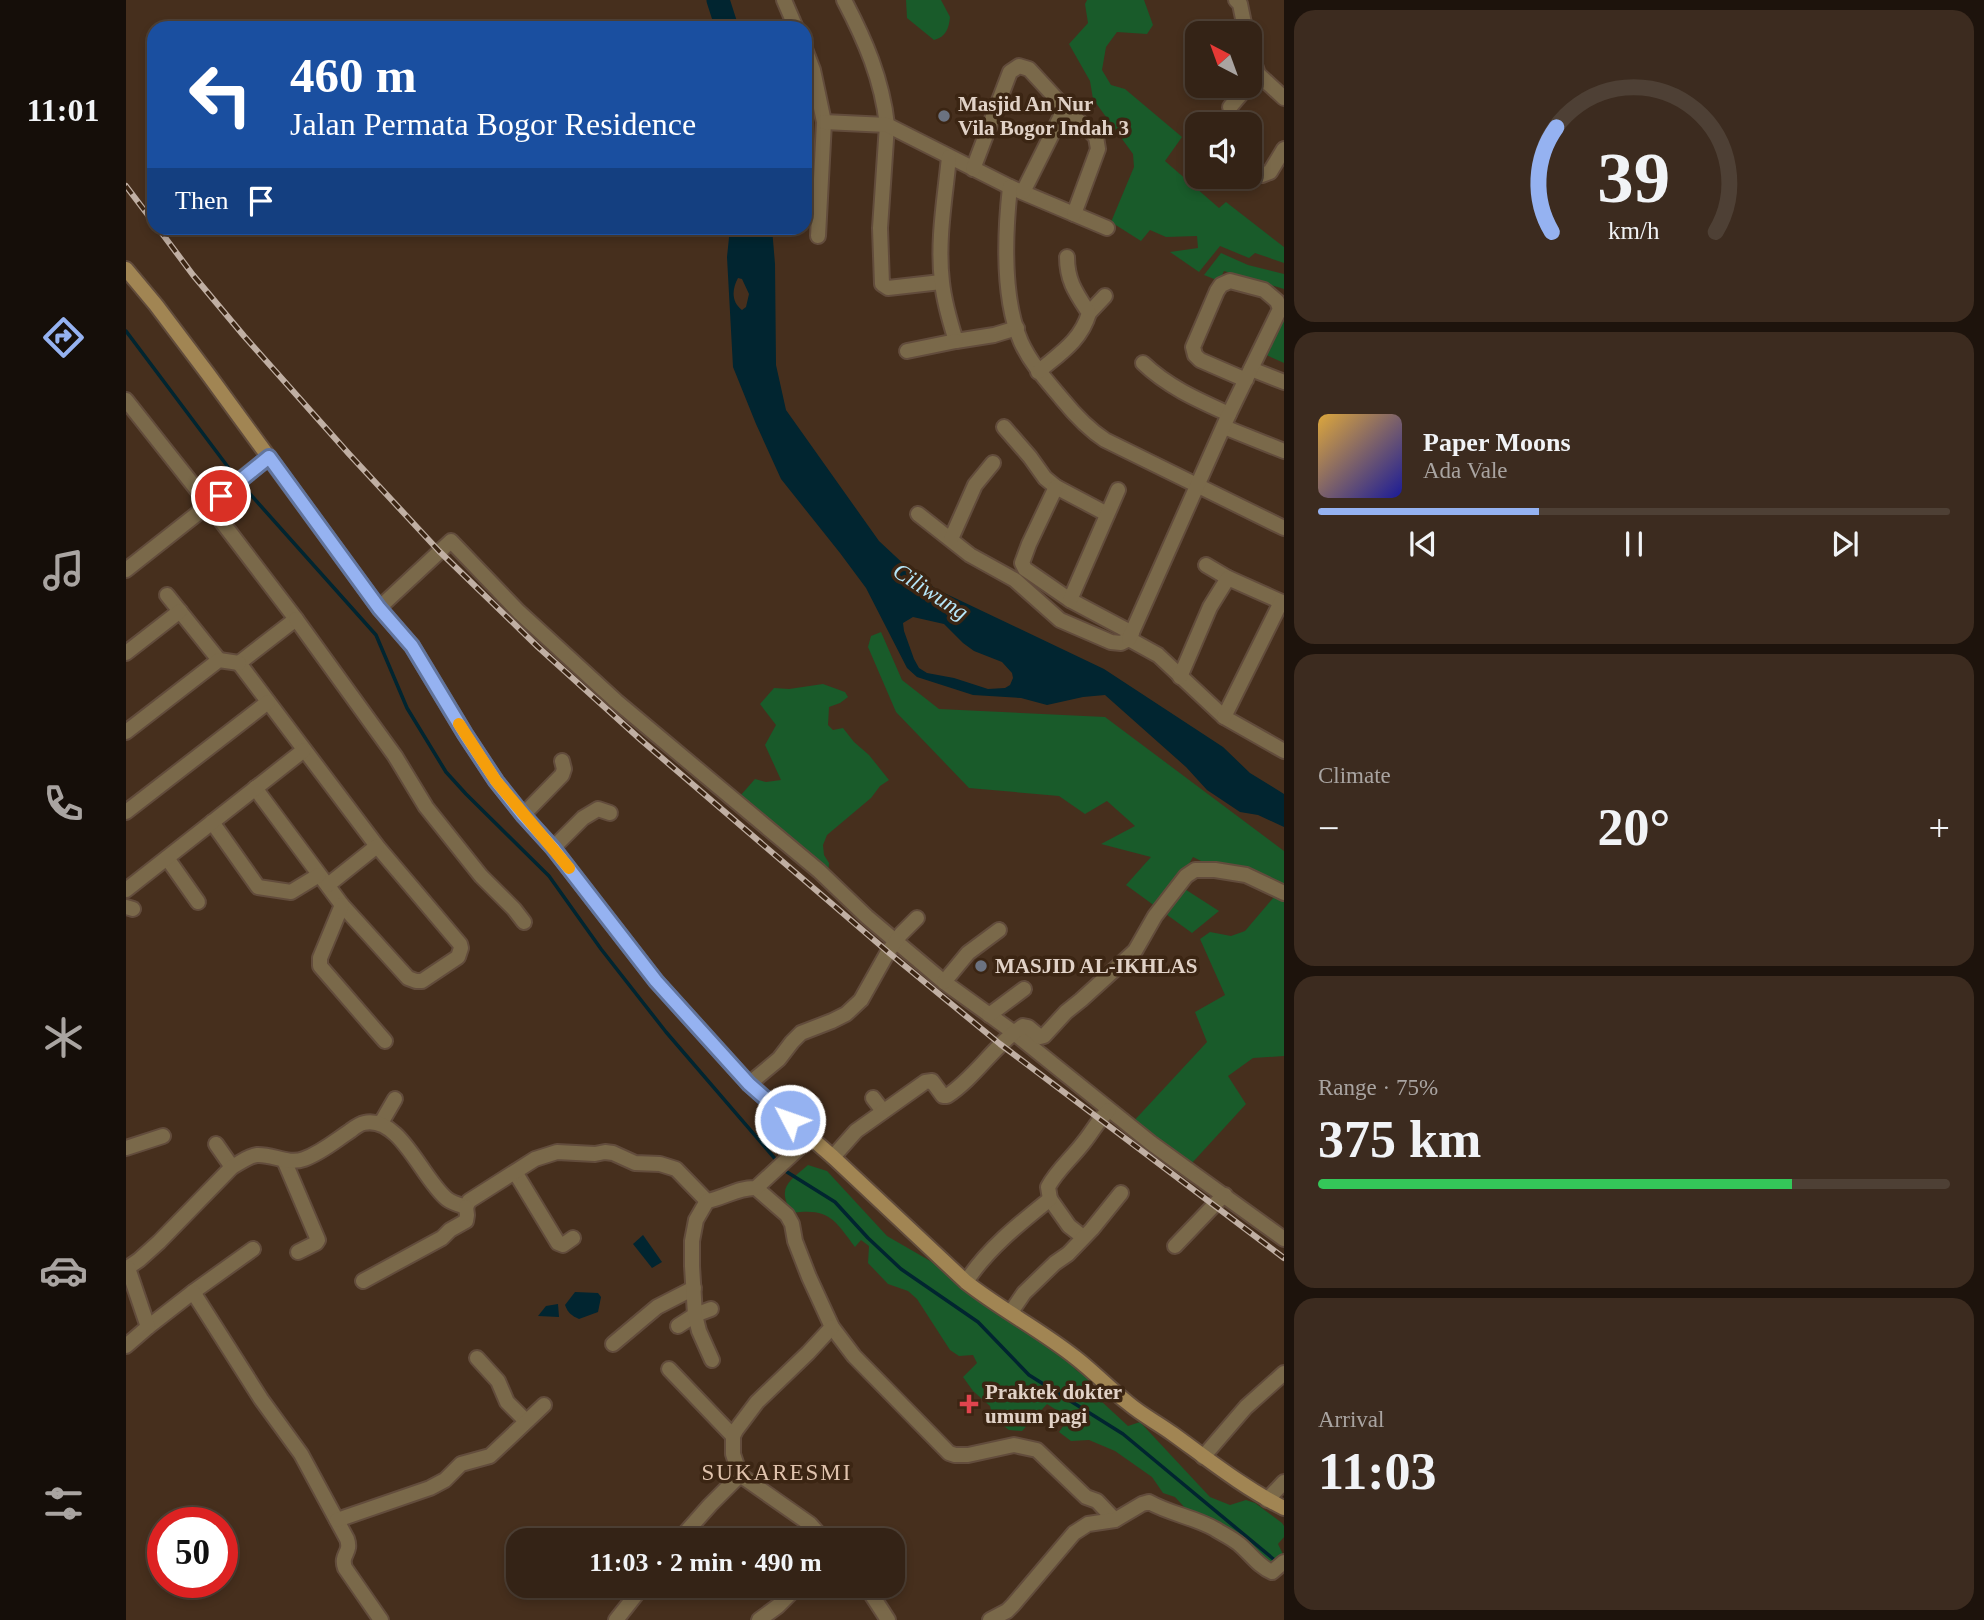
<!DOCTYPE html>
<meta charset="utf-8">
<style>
:root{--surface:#342316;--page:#3c2b1f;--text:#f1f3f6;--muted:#a9a4a1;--line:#4e4035;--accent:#95b2f1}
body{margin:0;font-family:Georgia,serif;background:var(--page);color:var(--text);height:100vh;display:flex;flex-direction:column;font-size:26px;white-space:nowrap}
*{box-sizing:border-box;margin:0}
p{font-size:23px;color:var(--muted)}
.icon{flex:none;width:38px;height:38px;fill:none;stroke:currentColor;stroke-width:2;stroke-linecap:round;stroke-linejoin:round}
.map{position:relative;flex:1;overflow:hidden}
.sheet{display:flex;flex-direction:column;gap:10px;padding:10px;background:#1d130c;width:700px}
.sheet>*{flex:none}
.hud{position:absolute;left:21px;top:21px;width:665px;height:214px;border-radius:21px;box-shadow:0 4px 10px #0003,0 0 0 2px var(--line);background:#1a4fa0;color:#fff;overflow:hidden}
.needle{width:46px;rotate:319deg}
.fabs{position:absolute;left:1059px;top:21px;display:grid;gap:14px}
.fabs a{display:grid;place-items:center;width:77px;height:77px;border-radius:14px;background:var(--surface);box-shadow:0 4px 10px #0003,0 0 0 2px var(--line);font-size:35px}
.speed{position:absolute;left:21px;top:1507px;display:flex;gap:14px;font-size:35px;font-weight:700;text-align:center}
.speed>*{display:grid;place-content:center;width:91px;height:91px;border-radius:50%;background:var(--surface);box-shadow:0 4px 10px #0003,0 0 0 2px var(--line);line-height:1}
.speed .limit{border:10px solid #d22;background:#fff;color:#111}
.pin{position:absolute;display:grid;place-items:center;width:60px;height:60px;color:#fff;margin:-30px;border:4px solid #fff;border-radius:50%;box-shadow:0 2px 7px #0007}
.me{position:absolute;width:77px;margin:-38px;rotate:311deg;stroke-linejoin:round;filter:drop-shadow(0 0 5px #0008)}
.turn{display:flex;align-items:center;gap:24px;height:147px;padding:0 28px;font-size:32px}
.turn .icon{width:91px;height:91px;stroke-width:2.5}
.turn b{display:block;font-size:49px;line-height:60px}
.then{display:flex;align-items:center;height:66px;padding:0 28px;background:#0003;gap:14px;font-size:26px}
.big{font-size:52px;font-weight:600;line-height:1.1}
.sheet .tile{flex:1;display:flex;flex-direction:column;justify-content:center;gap:10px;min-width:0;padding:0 24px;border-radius:21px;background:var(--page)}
.sheet .dial{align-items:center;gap:0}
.dial svg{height:182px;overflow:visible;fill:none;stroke:var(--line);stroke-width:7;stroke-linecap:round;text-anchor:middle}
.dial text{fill:var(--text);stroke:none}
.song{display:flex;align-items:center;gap:21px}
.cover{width:84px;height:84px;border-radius:10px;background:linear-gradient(135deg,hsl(40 70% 55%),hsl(240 70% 35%))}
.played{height:7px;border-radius:4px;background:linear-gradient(90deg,var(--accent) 35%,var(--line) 35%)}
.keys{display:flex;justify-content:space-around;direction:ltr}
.heat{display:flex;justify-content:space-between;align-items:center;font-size:38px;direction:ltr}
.charge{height:10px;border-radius:5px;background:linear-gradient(90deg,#34c759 75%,var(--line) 0)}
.trip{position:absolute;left:380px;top:1528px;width:399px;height:70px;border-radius:21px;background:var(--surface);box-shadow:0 4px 10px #0003,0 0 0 2px var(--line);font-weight:600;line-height:70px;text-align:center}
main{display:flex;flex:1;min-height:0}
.dock{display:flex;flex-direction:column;width:126px;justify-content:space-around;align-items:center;background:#150e09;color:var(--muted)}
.dock .icon{width:49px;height:49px}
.dock .on{color:var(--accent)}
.dock b{font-size:32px;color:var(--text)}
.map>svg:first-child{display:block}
.green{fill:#195b2a}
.water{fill:#012530;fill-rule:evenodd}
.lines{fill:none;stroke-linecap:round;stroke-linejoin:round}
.stream{stroke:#012530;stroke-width:3.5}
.river{stroke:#012530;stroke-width:23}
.street-casing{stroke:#624c3c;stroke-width:18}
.secondary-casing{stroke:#624c3c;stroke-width:18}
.street{stroke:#7a694a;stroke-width:14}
.secondary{stroke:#a18553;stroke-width:14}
.rail-casing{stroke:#c0afa3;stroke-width:6}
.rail{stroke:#3b2513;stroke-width:3.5;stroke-dasharray:10;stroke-linecap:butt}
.route-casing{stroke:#61749d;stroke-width:18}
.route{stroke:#95b2f1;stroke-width:12}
.slow{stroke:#f59e0b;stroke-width:12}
.worship-dot{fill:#6b7280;stroke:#3b2513;stroke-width:2.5}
.health-dot{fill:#e0444e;stroke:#3b2513;stroke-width:2.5}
.labels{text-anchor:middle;stroke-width:7;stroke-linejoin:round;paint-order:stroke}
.poi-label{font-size:21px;font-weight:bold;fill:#e1d2c7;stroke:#3b2513;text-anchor:start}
.water-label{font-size:23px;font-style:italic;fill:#b6e7fa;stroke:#3b2513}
.neighbourhood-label{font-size:23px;letter-spacing:2px;fill:#e0c3ad;stroke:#3b2513}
</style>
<main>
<nav class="dock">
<b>11:01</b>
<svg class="icon on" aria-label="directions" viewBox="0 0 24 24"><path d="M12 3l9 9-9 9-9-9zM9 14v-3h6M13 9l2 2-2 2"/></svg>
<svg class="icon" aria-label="music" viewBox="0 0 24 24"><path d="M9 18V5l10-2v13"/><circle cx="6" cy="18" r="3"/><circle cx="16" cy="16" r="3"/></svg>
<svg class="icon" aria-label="phone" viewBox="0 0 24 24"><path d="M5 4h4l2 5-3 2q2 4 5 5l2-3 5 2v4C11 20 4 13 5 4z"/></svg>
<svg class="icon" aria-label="climate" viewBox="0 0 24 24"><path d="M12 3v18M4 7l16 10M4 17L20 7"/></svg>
<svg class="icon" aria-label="car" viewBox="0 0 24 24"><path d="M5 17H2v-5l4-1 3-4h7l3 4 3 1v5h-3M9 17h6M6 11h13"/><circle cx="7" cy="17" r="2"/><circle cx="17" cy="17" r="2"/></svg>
<svg class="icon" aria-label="filters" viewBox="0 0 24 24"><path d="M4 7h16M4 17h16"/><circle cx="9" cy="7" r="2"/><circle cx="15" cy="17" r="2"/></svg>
</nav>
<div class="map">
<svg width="1158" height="1620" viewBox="0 0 1158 1620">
<rect width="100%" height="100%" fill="#462f1d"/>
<g class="green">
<path d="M 780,0 L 815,0 L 824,17 C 823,28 820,37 808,40 L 781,18 Z"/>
<polygon points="961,0 1018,0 1027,25 1021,34 991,32 980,47 976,70 985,85 999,89 1056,137 1039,161 1093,208 1100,202 1158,247 1158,263 1129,253 1123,258 1094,246 1073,272 1044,252 1072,248 1071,236 1040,237 1024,230 1015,241 985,222 1008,167 1007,154 967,99 964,81 943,44 962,23 959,4"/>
<polygon points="1095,253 1122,265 1158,274 1158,289 1098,271 1093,281 1078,275"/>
<polygon points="1158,304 1158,363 1138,354"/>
<polygon points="755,632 776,680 813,709 979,717 1158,851 1158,1056 1127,1058 1102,1076 1120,1104 1066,1163 1005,1124 1081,1042 1069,1012 1099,995 1074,939 1084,932 1105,936 1119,931 1148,897 1067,857 1051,884 1093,911 1066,933 1000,885 1025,857 975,844 1009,826 981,801 959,814 933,796 843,788 770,712 742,647 745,636"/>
<polygon points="697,684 719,692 722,697 714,703 703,707 702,725 707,730 717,728 728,742 743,755 763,780 754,786 745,798 701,835 697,845 698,855 703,863 702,874 614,796 629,779 640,782 655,780 639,745 650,725 634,704 648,688 663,689"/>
<path d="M 682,1165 L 701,1171 L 761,1236 L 806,1262 L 837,1285 L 847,1296 L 938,1356 L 950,1370 L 968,1382 L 961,1388 L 1002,1426 L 1014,1422 L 1084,1497 L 1104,1505 L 1120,1500 L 1129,1503 L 1156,1523 L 1158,1526 L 1158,1537 L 1152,1544 L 1157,1554 L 1149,1563 L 1135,1562 L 1106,1535 L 1061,1510 L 1049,1497 L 1037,1493 L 1026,1477 L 989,1451 L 963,1440 L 945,1441 L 933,1432 L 943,1418 L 921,1404 L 896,1431 L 883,1430 L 867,1418 L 864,1406 L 847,1391 L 837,1377 L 851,1363 L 847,1355 L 833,1356 L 824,1350 L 791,1299 L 782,1291 L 762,1284 L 742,1263 L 743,1246 L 735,1240 L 729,1247 C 708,1219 703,1208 666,1213 C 650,1187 663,1182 682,1165 Z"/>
</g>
<g class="water">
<path d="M 604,228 L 646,228 L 649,264 L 650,365 L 660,410 L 753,541 L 783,569 L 810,589 L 978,669 L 1097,747 L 1124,773 L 1158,794 L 1158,827 L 1132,815 L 1114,812 L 1081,790 L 1060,767 L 979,695 L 957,697 L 921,705 L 895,698 L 847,695 L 791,677 L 781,668 L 740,588 L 714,553 L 655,479 L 630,424 L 607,367 L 601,257 ZM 612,278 L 616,279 L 623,294 L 620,307 L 616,310 C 605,302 606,289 612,278 ZM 787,617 L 818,624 L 837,643 L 848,651 L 876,662 L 886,673 L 887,678 L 884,685 L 879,688 L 862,689 L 828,678 L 801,673 L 793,668 L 788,659 L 778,631 L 777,623 Z"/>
<polygon points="517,1235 536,1262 526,1268 507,1244"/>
<path d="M 449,1292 L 472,1293 L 475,1297 L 472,1312 L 453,1319 C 446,1316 442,1313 439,1305 Z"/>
<polygon points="432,1304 433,1317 412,1316 420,1306"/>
</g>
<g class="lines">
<g class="stream">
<polyline points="0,331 111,479"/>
<polyline points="116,485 250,635 281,708 320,772 340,794 423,876 475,949 540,1032 651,1161"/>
<polyline points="656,1166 661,1172 709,1202 742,1238 775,1269 852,1322 903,1375 997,1434 1151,1562"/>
</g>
<polyline class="river" points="592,0 601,28"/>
<defs>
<g id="street">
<polyline points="658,0 670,28"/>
<path d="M 718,0 C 739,40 756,79 761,125 L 754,228 L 756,284 L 762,288 L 815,282"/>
<polyline points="1110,0 1114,4 1120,33"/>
<polyline points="679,49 687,70 698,122 692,236"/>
<polyline points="1124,51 1132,74 1158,98"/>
<polyline points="1104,107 1122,86"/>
<polyline points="698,122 761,125 884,187 981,228"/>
<path d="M 823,157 C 819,198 811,241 816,282 C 818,302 824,322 830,341 L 868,335 L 891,328"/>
<polyline points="1124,164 1136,175 1144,172 1158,149"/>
<polyline points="847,169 884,72 893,66 903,69 939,108 970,137 972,149 948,214"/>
<path d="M 884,187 C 879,233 876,298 895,342 C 905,364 921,381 936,399 C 949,415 962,429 979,440 L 1158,528"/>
<polyline points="897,192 939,108"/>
<polyline points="963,313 979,296"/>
<polyline points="781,351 830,341"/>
<path d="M 1017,363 C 1042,387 1072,400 1103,414"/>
<polyline points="1125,369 1158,382"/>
<path d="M 912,372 C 933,354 955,341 963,313 C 950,293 941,281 941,257"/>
<polyline points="0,400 83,505 170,619 113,663 251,846 334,944 335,948 332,957 296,981 290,981 282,978 216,905 129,788"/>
<polyline points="878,427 904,457 919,478 930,487 981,514"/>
<polyline points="1098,427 1158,451"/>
<polyline points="930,487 903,544 896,563 899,569 944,600 1006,633"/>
<polyline points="792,514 844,555 889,580 934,620 985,642 995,643 1003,639 1032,655 1098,717 1158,751"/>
<polyline points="825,539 849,485 867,463"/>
<polyline points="1080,565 1102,578"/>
<polyline points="0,570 143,457"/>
<polyline points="41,595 93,660"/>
<polyline points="944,600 992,490"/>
<polyline points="253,608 325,541 393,612 490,701 693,871 741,917 818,982 887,1032 1025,1143 1158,1239"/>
<polyline points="170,619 269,756 300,807 355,876 388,909 398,922"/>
<polyline points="1003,639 1103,414 1154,309 1151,301 1138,290 1104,281 1095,285 1091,291 1067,347 1069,355 1074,360 1120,380"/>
<polyline points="0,653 54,611"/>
<polyline points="1054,677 1084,607 1102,578 1158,603"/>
<polyline points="1098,717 1155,602"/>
<polyline points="0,732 93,660 113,663"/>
<polyline points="0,812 142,702"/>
<polyline points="397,815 436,775 438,769 436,761"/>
<polyline points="86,822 132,887 165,892 193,875"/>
<polyline points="427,848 457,818 472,809 484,813"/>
<polyline points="41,858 72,902"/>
<polyline points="202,885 251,846"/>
<polyline points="0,890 178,750"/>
<polyline points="216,905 194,958 194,966 259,1041"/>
<polyline points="0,907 7,909"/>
<polyline points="818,982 842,953 873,930"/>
<polyline points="863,1015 898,989"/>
<polyline points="623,1084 653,1059 666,1042 675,1033 706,1021 720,1014 735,1000 762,952 775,934 791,918"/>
<polyline points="747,1098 757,1111"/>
<polyline points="255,1123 269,1099"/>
<polyline points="90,1144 106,1167"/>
<polyline points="0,1148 37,1136"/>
<path d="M 707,1157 L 730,1131 L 799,1082 L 806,1081 L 817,1096 L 821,1096 C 850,1077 868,1045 897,1026 L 902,1027 L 914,1037 L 918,1036 L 940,1012 L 955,1000 L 1009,951 L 1029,916 L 1060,876 L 1069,870 L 1089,870 L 1120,875 L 1158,893"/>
<polyline points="158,1160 192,1240 190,1243 172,1252"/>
<polyline points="389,1172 432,1243 437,1245 447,1238"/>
<polyline points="630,1188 661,1215 666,1224 669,1241 683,1277 706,1327 728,1356 823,1453 829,1455 842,1455 888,1445 911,1450 960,1497 971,1501 989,1520"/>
<polyline points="924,1199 943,1226 957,1237"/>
<polyline points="1049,1246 1093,1200 1099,1195"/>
<path d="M 0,1269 L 13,1260 L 33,1242 L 106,1167 C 114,1163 122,1156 131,1155 C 147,1154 162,1165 178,1159 C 195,1153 209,1141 224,1131 C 228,1128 233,1124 238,1123 C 274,1115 296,1179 321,1199 C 326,1203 334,1205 340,1207 L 343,1201 L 409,1159 L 431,1152 L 469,1154 L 479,1152 L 487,1153 L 509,1163 L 534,1164 L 550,1169 L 581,1201"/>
<polyline points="237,1281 316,1238 324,1230 340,1221 341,1215 340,1207"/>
<path d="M 840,1282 C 861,1249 894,1223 924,1199 L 922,1187 C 931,1170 946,1158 958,1142 C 967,1131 972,1120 983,1110"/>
<polyline points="67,1292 127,1249"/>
<polyline points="885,1312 898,1293 929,1263 942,1254 966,1229 995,1193"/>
<polyline points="552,1326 569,1315 585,1309"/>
<path d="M 22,1327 L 67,1292 L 135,1399 L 175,1454 L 221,1539 C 226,1553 214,1554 219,1568 L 255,1620"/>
<polyline points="487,1344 531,1307 568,1288"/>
<polyline points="0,1346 22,1327 2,1268"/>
<polyline points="351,1358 372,1381 381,1402 400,1421"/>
<path d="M 586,1360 L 573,1331 L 569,1315 L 566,1266 L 566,1241 L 570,1220 L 581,1201 C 598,1198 613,1187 630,1188 L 685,1137"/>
<polyline points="543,1369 607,1436"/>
<polyline points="1077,1457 1120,1407 1158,1373"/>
<polyline points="614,1475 607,1454 607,1436 610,1430 631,1402 682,1353 706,1327"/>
<polyline points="614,1475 684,1524 698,1540"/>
<polyline points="1141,1500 1158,1482"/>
<polyline points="211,1520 304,1488 319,1480 335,1464 364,1456 418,1405"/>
<polyline points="553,1540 584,1505 614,1475"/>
<polyline points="740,1586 762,1620"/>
<polyline points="490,1620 517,1586"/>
<polyline points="633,1620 652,1606 672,1586"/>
<path d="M 864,1620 L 881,1611 L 887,1605 L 948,1533 L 962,1524 L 989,1520 L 1016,1504 L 1023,1502 C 1044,1514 1068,1517 1089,1529 C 1097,1534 1106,1538 1113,1544 C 1124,1553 1133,1567 1146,1572 L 1158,1562"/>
</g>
<path id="secondary" d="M 0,269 L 30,305 L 82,374 L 253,608 L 286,646 L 339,734 L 370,781 L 397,815 L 427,848 L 530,981 L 623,1084 L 707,1157 L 840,1282 C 874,1309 915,1330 950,1358 C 968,1372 984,1389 1002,1403 C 1016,1415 1032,1423 1047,1434 C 1083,1460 1118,1488 1158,1508"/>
</defs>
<use href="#street" class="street-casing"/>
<use href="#secondary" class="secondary-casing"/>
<use href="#street" class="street"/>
<use href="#secondary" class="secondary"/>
<defs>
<g id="rail">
<polyline points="0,186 28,223"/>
<polyline points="32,228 67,275 118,336 223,454 313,551 412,647 515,740 762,952 874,1044 1158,1258"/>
</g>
</defs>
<use href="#rail" class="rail-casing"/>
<use href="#rail" class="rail"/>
</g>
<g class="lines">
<defs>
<polyline id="route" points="95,496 143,457 253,608 286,646 339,734 370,781 397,815 427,848 530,981 623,1084 664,1120"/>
</defs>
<use href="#route" class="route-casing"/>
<use href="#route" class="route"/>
<polyline class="slow" points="333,724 370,781 443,868"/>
</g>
<g class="worship-dot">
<circle cx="818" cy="116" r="7"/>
<circle cx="855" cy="966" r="7"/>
</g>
<path class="health-dot" d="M839.5 1393.5h7v7h7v7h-7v7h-7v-7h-7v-7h7z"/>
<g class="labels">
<g class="poi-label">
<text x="832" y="111">Masjid An Nur<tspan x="832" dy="24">Vila Bogor Indah 3</tspan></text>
<text x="869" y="973">MASJID AL-IKHLAS</text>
<text x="859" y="1399">Praktek dokter<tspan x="859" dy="24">umum pagi</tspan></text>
</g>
<g class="water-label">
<text transform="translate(805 591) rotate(33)" y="8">Ciliwung</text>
</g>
<g class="neighbourhood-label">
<text x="651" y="1480">SUKARESMI</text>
</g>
</g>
</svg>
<div class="fabs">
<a><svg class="needle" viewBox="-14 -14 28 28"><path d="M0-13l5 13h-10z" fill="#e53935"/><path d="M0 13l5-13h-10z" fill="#a9a4a1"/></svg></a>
<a><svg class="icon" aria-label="sound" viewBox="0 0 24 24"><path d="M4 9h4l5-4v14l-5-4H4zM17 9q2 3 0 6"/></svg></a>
</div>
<div class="speed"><div class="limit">50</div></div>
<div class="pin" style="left:95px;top:496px;background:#d93025"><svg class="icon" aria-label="arrive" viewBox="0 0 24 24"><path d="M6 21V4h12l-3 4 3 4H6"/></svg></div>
<svg class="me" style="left:664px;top:1120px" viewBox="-20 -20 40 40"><circle r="17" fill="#95b2f1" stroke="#fff" stroke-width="3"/><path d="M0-11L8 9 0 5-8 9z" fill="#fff"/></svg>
<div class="trip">11:03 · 2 min · 490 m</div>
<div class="hud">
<div class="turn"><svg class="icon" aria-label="left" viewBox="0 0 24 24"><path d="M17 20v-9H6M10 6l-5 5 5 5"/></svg><div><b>460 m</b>Jalan Permata Bogor Residence</div></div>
<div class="then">Then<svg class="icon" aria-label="arrive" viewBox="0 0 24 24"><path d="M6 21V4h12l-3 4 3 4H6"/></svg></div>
</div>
</div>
<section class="sheet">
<div class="tile dial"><svg viewBox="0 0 100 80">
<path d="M14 69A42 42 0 1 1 86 69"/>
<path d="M14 69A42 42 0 0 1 16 23" stroke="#95b2f1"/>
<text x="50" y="56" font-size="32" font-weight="700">39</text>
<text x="50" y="72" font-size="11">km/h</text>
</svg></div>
<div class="tile">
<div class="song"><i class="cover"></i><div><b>Paper Moons</b><p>Ada Vale</p></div></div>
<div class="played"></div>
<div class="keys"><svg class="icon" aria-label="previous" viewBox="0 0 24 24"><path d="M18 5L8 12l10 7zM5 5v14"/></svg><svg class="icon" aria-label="pause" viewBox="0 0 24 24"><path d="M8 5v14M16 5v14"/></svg><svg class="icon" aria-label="next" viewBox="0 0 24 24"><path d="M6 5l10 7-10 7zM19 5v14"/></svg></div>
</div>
<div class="tile"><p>Climate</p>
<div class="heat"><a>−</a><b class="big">20°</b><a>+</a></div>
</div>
<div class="tile"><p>Range · 75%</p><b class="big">375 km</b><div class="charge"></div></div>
<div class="tile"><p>Arrival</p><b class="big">11:03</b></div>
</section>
</main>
